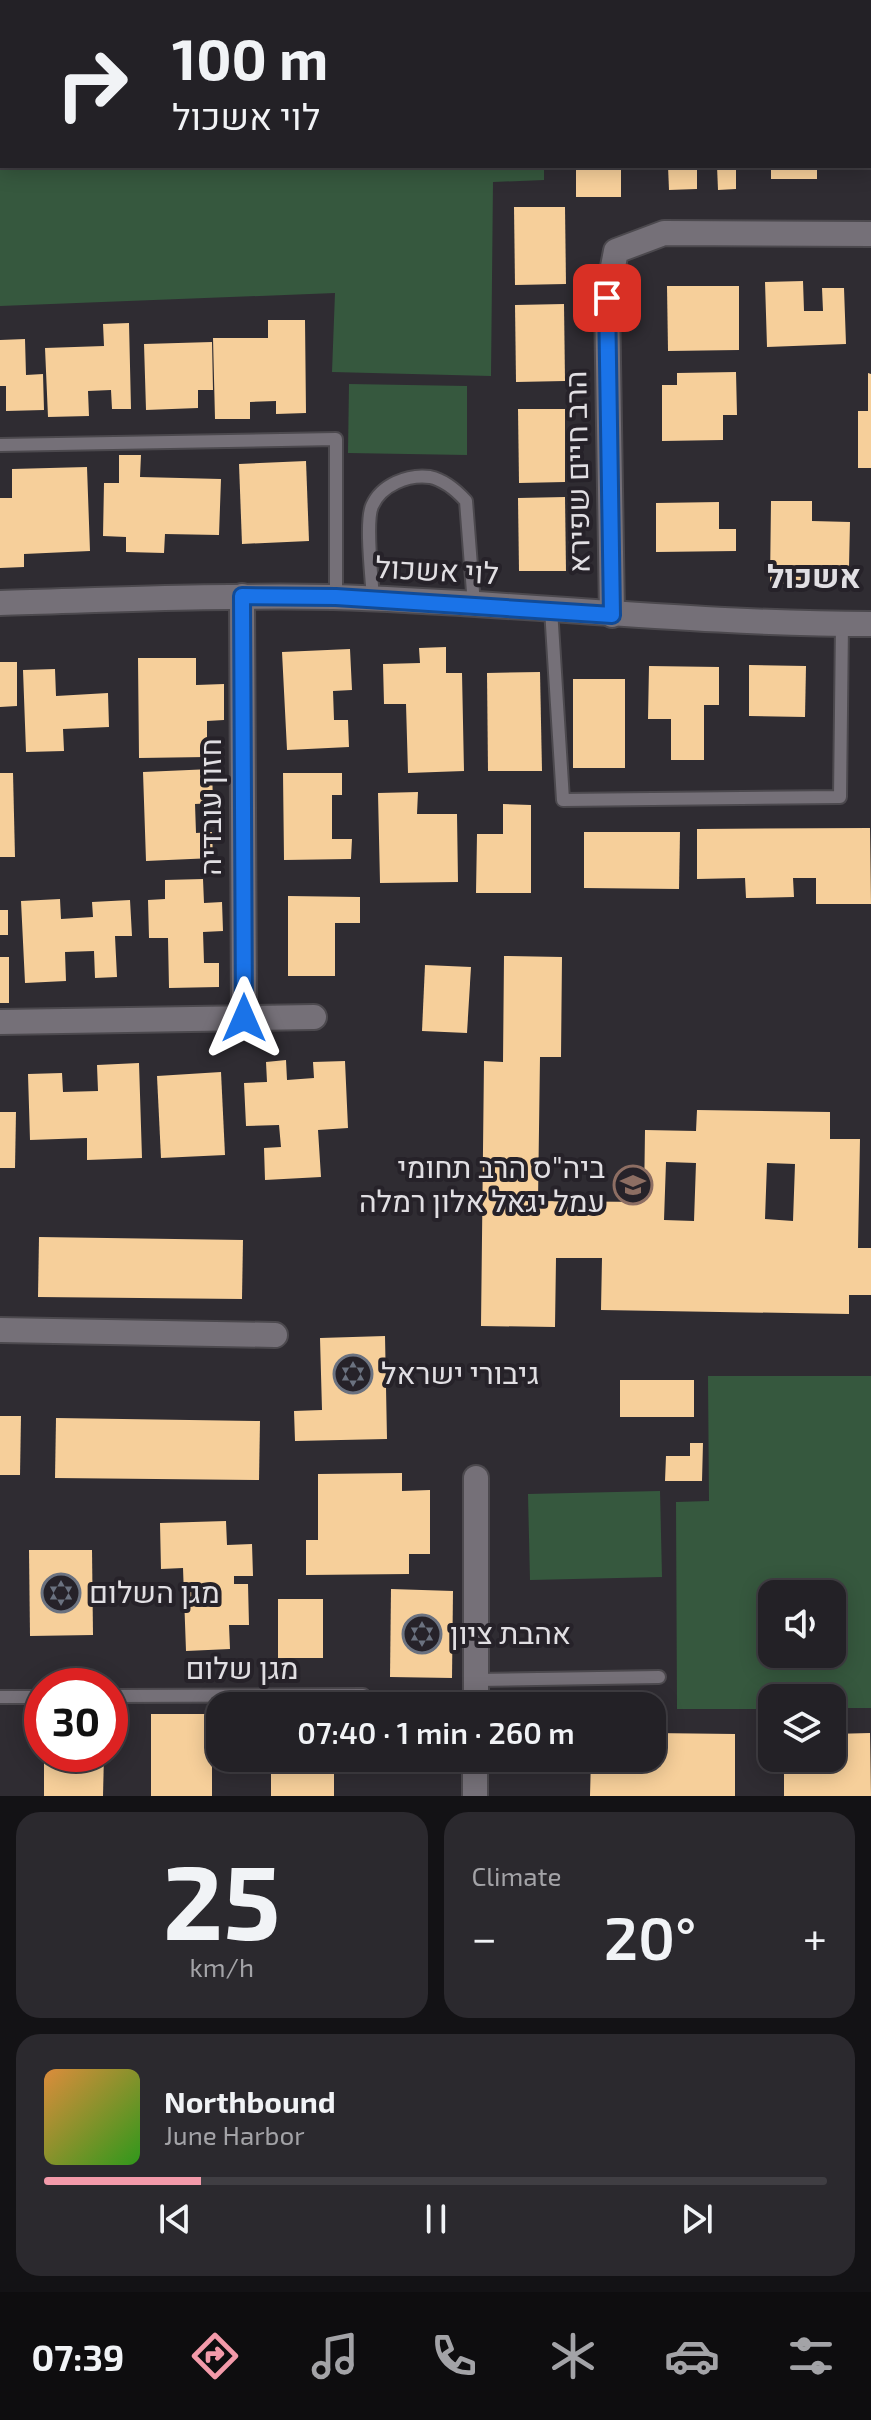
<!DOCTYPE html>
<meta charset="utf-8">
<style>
:root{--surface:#232126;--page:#2b292e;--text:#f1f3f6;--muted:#a3a3a7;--line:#403e43;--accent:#f39aaa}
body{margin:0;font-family:"Exo 2",Heebo,sans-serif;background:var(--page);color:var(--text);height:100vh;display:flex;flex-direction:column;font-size:30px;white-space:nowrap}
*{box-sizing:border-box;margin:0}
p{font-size:26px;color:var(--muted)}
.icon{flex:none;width:44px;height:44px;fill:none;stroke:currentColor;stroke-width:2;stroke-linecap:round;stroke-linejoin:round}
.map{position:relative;height:1796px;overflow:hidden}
.panel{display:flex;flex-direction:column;gap:16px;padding:16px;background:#131215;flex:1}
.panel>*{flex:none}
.banner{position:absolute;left:0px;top:0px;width:872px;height:168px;box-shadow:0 4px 20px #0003,0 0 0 2px var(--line);background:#232126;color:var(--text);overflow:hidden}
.tools{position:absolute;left:758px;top:1580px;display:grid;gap:16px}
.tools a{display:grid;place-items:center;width:88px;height:88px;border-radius:16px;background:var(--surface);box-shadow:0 4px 20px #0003,0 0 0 2px var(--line);font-size:40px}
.speed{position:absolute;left:24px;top:1668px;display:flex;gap:16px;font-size:40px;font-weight:700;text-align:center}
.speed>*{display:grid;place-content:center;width:104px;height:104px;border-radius:50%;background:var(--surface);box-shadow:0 4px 20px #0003,0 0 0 2px var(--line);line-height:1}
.speed .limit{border:12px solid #d22;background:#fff;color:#111}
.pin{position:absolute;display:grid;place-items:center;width:68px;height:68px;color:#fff;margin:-34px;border-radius:16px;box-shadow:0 4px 12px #0006}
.me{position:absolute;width:88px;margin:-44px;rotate:0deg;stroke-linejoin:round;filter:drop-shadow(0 0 6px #0008)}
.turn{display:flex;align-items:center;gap:28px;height:168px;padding:0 40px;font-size:36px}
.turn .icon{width:104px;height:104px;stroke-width:2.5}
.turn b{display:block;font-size:56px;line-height:68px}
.big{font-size:60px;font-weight:600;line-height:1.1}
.panel .widget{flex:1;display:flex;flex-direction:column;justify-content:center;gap:12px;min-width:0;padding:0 28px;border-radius:24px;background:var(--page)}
.panel .dial{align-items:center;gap:0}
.dial b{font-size:104px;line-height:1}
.song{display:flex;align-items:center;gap:24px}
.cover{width:96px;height:96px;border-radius:12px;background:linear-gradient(135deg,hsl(30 70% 55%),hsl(110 70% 35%))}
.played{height:8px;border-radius:4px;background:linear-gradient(90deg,var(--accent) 20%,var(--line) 20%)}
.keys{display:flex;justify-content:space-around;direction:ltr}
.heat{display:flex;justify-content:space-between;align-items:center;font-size:44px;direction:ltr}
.panel .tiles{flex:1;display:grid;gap:16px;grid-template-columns:1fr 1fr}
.widget:last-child{grid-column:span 2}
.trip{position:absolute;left:206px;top:1692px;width:460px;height:80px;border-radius:24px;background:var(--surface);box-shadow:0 4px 20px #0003,0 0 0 2px var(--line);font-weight:600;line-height:80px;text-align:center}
.tab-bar{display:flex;height:128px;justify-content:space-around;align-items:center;background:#0e0d0f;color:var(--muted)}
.tab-bar .icon{width:56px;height:56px}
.tab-bar .current{color:var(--accent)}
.tab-bar b{font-size:36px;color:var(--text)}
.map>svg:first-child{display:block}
.green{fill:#36583e;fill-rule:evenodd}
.building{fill:#f6cf9a;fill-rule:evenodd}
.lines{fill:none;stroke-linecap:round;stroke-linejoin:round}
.lane-casing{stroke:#4c494e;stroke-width:16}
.street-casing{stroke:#4c494e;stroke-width:28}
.lane{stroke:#757078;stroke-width:12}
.street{stroke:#757078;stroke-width:24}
.route-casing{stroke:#114b97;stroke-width:20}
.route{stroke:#1a73e8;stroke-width:14}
.labels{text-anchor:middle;stroke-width:8;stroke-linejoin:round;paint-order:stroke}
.street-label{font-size:30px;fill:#e1dfe3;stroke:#262229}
.poi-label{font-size:30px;fill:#e1dfe3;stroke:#262229;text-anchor:start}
.neighbourhood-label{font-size:32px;font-weight:bold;fill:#e1dfe3;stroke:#262229}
</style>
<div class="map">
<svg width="871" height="1796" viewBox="0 0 871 1796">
<rect width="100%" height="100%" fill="#2f2c32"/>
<g class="green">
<polygon points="0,0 546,0 2,2 2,166 544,166 544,180 493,182 491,376 332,372 335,293 0,306"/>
<polygon points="349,384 467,386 467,455 348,453"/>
<path d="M 708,1376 L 871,1376 L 871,1708 L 832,1708 L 832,1698 L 772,1698 L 772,1709 L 677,1709 L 676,1502 L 709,1501 ZM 832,1594 L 832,1654 L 772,1654 L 772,1594 Z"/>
<polygon points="660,1491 662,1577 530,1580 528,1494"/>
</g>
<g class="building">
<polygon points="576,166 649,166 649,170 621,170 621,197 576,197"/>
<polygon points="668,166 697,166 697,189 669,190"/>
<polygon points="717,166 736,166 736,189 718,190"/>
<rect x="771" y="166" width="46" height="13"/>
<rect x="845" y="166" width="26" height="3"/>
<polygon points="514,207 565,207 566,284 515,285"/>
<polygon points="803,281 804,311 823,311 822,288 844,288 846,344 767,347 765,282"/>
<polygon points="667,286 739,286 739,350 668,351"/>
<polygon points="564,304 565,381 516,382 515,305"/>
<polygon points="268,320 305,320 306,413 276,414 276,401 250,402 250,419 215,419 213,338 268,338"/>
<polygon points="129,323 131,409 112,409 111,390 88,391 89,416 48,417 45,348 104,346 103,324"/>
<polygon points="25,339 26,375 43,374 44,410 6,411 6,386 0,386 0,340"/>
<polygon points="212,342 213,390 198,390 198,408 146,410 144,344"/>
<polygon points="736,372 737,415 723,415 723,440 662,441 662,385 677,385 677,373"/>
<polygon points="868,373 871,374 871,468 858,468 858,411 868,411"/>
<polygon points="518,409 565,409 565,482 519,483"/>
<polygon points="119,455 141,455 140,477 221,479 219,535 165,534 164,553 126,552 126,537 103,536 104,483 119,483"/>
<polygon points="306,461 309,541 242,544 239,464"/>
<polygon points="87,467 90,551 24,554 24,567 0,568 0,498 12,498 12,469"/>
<polygon points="565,497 566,571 519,571 518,498"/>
<polygon points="771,501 812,501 812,521 850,522 849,566 808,565 807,584 770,584"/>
<polygon points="719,502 719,529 736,529 736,551 656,552 656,503"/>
<polygon points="446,647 446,673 462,673 464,771 408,773 406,704 384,704 383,664 420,663 419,648"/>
<polygon points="350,649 352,690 333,691 334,720 348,720 349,747 287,750 282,652"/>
<polygon points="138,658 196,658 196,685 224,684 224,720 207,721 207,757 139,758"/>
<polygon points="0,662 17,662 17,706 0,707"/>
<polygon points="749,665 806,666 805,717 749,716"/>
<polygon points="649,666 719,667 719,705 704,705 704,760 671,760 671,719 648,719"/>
<polygon points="55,669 56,696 108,693 109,727 63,729 64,751 26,752 23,670"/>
<polygon points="540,672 542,771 488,771 487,673"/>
<rect x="573" y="679" width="52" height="89"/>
<polygon points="212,769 213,803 195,804 196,833 212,832 213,858 146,861 143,772"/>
<polygon points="0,773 13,773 15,857 0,857"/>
<polygon points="283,773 342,773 342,795 332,795 332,839 352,839 351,859 284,860"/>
<polygon points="418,792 417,814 457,814 458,882 380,883 378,793"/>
<polygon points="503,804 531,805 531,893 476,893 477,834 503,834"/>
<polygon points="870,828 871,904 816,904 816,878 793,878 794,897 746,898 745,878 697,879 697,829"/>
<polygon points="584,832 680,832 679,889 584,888"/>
<polygon points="203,879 204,903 222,902 223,931 203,932 204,963 219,963 219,987 169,988 168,938 149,938 148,900 165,899 165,880"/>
<polygon points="288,896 360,897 360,923 335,923 335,976 288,976"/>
<polygon points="60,899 61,919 93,917 92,902 130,900 132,936 115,936 117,977 95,978 94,951 65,952 66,981 25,983 21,901"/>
<rect x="0" y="910" width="8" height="25"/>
<path d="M 504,956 L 562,957 L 561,1057 L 540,1057 L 538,1201 L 644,1202 L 645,1130 L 696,1131 L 697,1110 L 830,1112 L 830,1139 L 860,1139 L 858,1248 L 871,1248 L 871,1295 L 849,1295 L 849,1314 L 601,1310 L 602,1258 L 556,1258 L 555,1327 L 481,1326 L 484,1061 L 503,1062 ZM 666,1162 L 696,1163 L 694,1221 L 664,1220 ZM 767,1163 L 795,1164 L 793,1221 L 765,1219 Z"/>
<rect x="0" y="957" width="9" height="46"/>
<polygon points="425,965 471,967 467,1033 422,1031"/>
<polygon points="286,1060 287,1080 314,1078 313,1062 345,1061 348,1128 318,1130 321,1177 265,1180 264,1148 281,1147 279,1125 246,1126 244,1083 267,1082 266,1062"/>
<polygon points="139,1063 142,1158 87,1160 87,1138 30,1140 28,1074 62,1073 63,1092 98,1091 97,1065"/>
<polygon points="221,1072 225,1155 161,1158 157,1076"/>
<polygon points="0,1112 16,1112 15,1168 0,1168"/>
<polygon points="39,1237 243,1240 242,1299 38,1297"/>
<polygon points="385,1336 387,1439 295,1441 294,1411 322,1410 320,1338"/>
<rect x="620" y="1380" width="74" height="37"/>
<polygon points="0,1416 21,1416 20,1475 0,1475"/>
<polygon points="56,1418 260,1421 259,1480 55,1478"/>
<polygon points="690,1443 703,1443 702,1481 665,1481 666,1456 690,1456"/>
<polygon points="402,1473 402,1491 430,1490 430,1554 409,1554 409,1574 306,1575 306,1540 318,1540 318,1474"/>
<polygon points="226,1521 227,1545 252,1544 253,1576 234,1576 234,1584 248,1584 249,1625 229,1625 230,1649 186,1651 183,1568 161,1569 160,1523"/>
<polygon points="29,1550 92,1550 93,1635 30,1636"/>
<polygon points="391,1589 453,1591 452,1678 390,1677"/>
<rect x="278" y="1599" width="45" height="59"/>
<rect x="151" y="1714" width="61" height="82"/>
<polygon points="652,1733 735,1734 735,1796 590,1796 591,1758 652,1758"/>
<polygon points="870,1733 871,1796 784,1796 784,1758 832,1758 832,1734"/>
<polygon points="44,1754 104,1754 103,1796 44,1796"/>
<rect x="271" y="1758" width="63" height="38"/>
</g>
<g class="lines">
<defs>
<g id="lane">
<polyline points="0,445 336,439 336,597"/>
<path d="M 373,600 C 372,579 365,522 372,506 C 381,485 408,474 430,477 C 444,480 457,491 466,501 L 474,605"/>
<polyline points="551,609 563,800 840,797 842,624"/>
<polyline points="476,1680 659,1677"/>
<polyline points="110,1696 363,1695 363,1706"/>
<polyline points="0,1697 42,1697"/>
</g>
<g id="street">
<polyline points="710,2 712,0"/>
<polyline points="242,596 244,1018"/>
<path d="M 0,603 C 111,600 222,595 333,597 C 512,602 691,624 871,624"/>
<polyline points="612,615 607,298 616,251 664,233 871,234"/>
<polyline points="0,1022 314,1017"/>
<polyline points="0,1330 275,1335"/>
<polyline points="476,1706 476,1478"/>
<polyline points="475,1796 475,1758"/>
</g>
</defs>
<use href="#lane" class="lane-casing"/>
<use href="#street" class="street-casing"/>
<use href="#lane" class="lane"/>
<use href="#street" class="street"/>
</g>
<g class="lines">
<defs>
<polyline id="route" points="244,1018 242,596 336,597 612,615 607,298"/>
</defs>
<use href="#route" class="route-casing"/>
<use href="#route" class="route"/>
</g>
<defs>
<symbol id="school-ring" viewBox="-11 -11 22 22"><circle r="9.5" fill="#262229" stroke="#8d6e63" stroke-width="1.5"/><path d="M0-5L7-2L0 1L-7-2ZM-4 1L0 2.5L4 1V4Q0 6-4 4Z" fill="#8d6e63"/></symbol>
<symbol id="synagogue-ring" viewBox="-11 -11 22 22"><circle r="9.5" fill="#262229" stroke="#6b7280" stroke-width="1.5"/><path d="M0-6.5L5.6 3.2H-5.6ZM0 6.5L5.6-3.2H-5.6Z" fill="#6b7280"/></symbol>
</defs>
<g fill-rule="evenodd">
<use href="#school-ring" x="611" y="1163" width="44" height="44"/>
<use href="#synagogue-ring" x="331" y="1352" width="44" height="44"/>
<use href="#synagogue-ring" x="39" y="1571" width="44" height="44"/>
<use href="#synagogue-ring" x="400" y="1612" width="44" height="44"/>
</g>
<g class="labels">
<g class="street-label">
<text transform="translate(578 472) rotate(-91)" y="10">הרב חיים שפירא</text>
<text transform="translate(437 571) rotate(3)" y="10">לוי אשכול</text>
<text transform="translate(211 807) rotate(-90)" y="10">חזון עובדיה</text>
<text x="242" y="1679">מגן שלום</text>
</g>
<g class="poi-label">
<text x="605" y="1178" text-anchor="end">ביה"ס הרב תחומי<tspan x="605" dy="34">עמל יגאל אלון רמלה</tspan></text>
<text x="381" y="1384">גיבורי ישראל</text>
<text x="89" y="1603">מגן השלום</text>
<text x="450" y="1644">אהבת ציון</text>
</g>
<g class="neighbourhood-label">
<text x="814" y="588">אשכול</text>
</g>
</g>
</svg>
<div class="tools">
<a><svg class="icon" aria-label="sound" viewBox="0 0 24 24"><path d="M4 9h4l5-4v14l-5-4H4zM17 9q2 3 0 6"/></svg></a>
<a><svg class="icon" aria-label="layers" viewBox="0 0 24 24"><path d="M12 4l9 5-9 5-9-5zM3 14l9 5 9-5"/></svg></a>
</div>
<div class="speed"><div class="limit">30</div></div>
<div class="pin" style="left:607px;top:298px;background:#d93025"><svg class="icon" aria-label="arrive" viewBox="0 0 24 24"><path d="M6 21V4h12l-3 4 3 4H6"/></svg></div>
<svg class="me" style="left:244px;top:1018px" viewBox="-20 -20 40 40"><path d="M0-17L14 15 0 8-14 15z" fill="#1a73e8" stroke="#fff" stroke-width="4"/></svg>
<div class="trip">07:40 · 1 min · 260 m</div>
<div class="banner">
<div class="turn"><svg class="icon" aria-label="right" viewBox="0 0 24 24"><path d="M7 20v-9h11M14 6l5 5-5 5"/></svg><div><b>100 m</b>לוי אשכול</div></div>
</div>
</div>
<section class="panel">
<div class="tiles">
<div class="widget dial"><b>25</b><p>km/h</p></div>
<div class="widget"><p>Climate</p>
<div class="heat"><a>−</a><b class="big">20°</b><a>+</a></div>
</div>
<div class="widget">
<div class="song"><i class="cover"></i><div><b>Northbound</b><p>June Harbor</p></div></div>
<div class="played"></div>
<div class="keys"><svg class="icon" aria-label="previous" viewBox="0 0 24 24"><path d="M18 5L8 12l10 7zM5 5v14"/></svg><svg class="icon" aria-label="pause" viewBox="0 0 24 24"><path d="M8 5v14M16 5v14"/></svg><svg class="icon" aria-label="next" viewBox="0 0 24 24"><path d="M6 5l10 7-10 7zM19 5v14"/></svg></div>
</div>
</div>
</section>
<nav class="tab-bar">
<b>07:39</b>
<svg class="icon current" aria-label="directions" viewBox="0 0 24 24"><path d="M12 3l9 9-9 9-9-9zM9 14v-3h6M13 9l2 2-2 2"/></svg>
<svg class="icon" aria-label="music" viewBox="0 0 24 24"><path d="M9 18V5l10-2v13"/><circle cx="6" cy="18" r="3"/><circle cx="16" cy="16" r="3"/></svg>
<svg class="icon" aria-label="phone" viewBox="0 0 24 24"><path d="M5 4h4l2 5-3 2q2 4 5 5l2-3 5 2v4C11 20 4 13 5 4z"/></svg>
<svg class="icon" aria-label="climate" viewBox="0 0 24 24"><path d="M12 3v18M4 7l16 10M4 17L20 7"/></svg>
<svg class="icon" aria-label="car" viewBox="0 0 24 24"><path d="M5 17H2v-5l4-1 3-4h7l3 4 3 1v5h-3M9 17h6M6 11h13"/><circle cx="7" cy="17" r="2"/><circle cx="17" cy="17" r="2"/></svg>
<svg class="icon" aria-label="filters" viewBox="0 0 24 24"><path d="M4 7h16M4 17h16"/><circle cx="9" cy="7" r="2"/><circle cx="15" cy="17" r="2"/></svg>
</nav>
